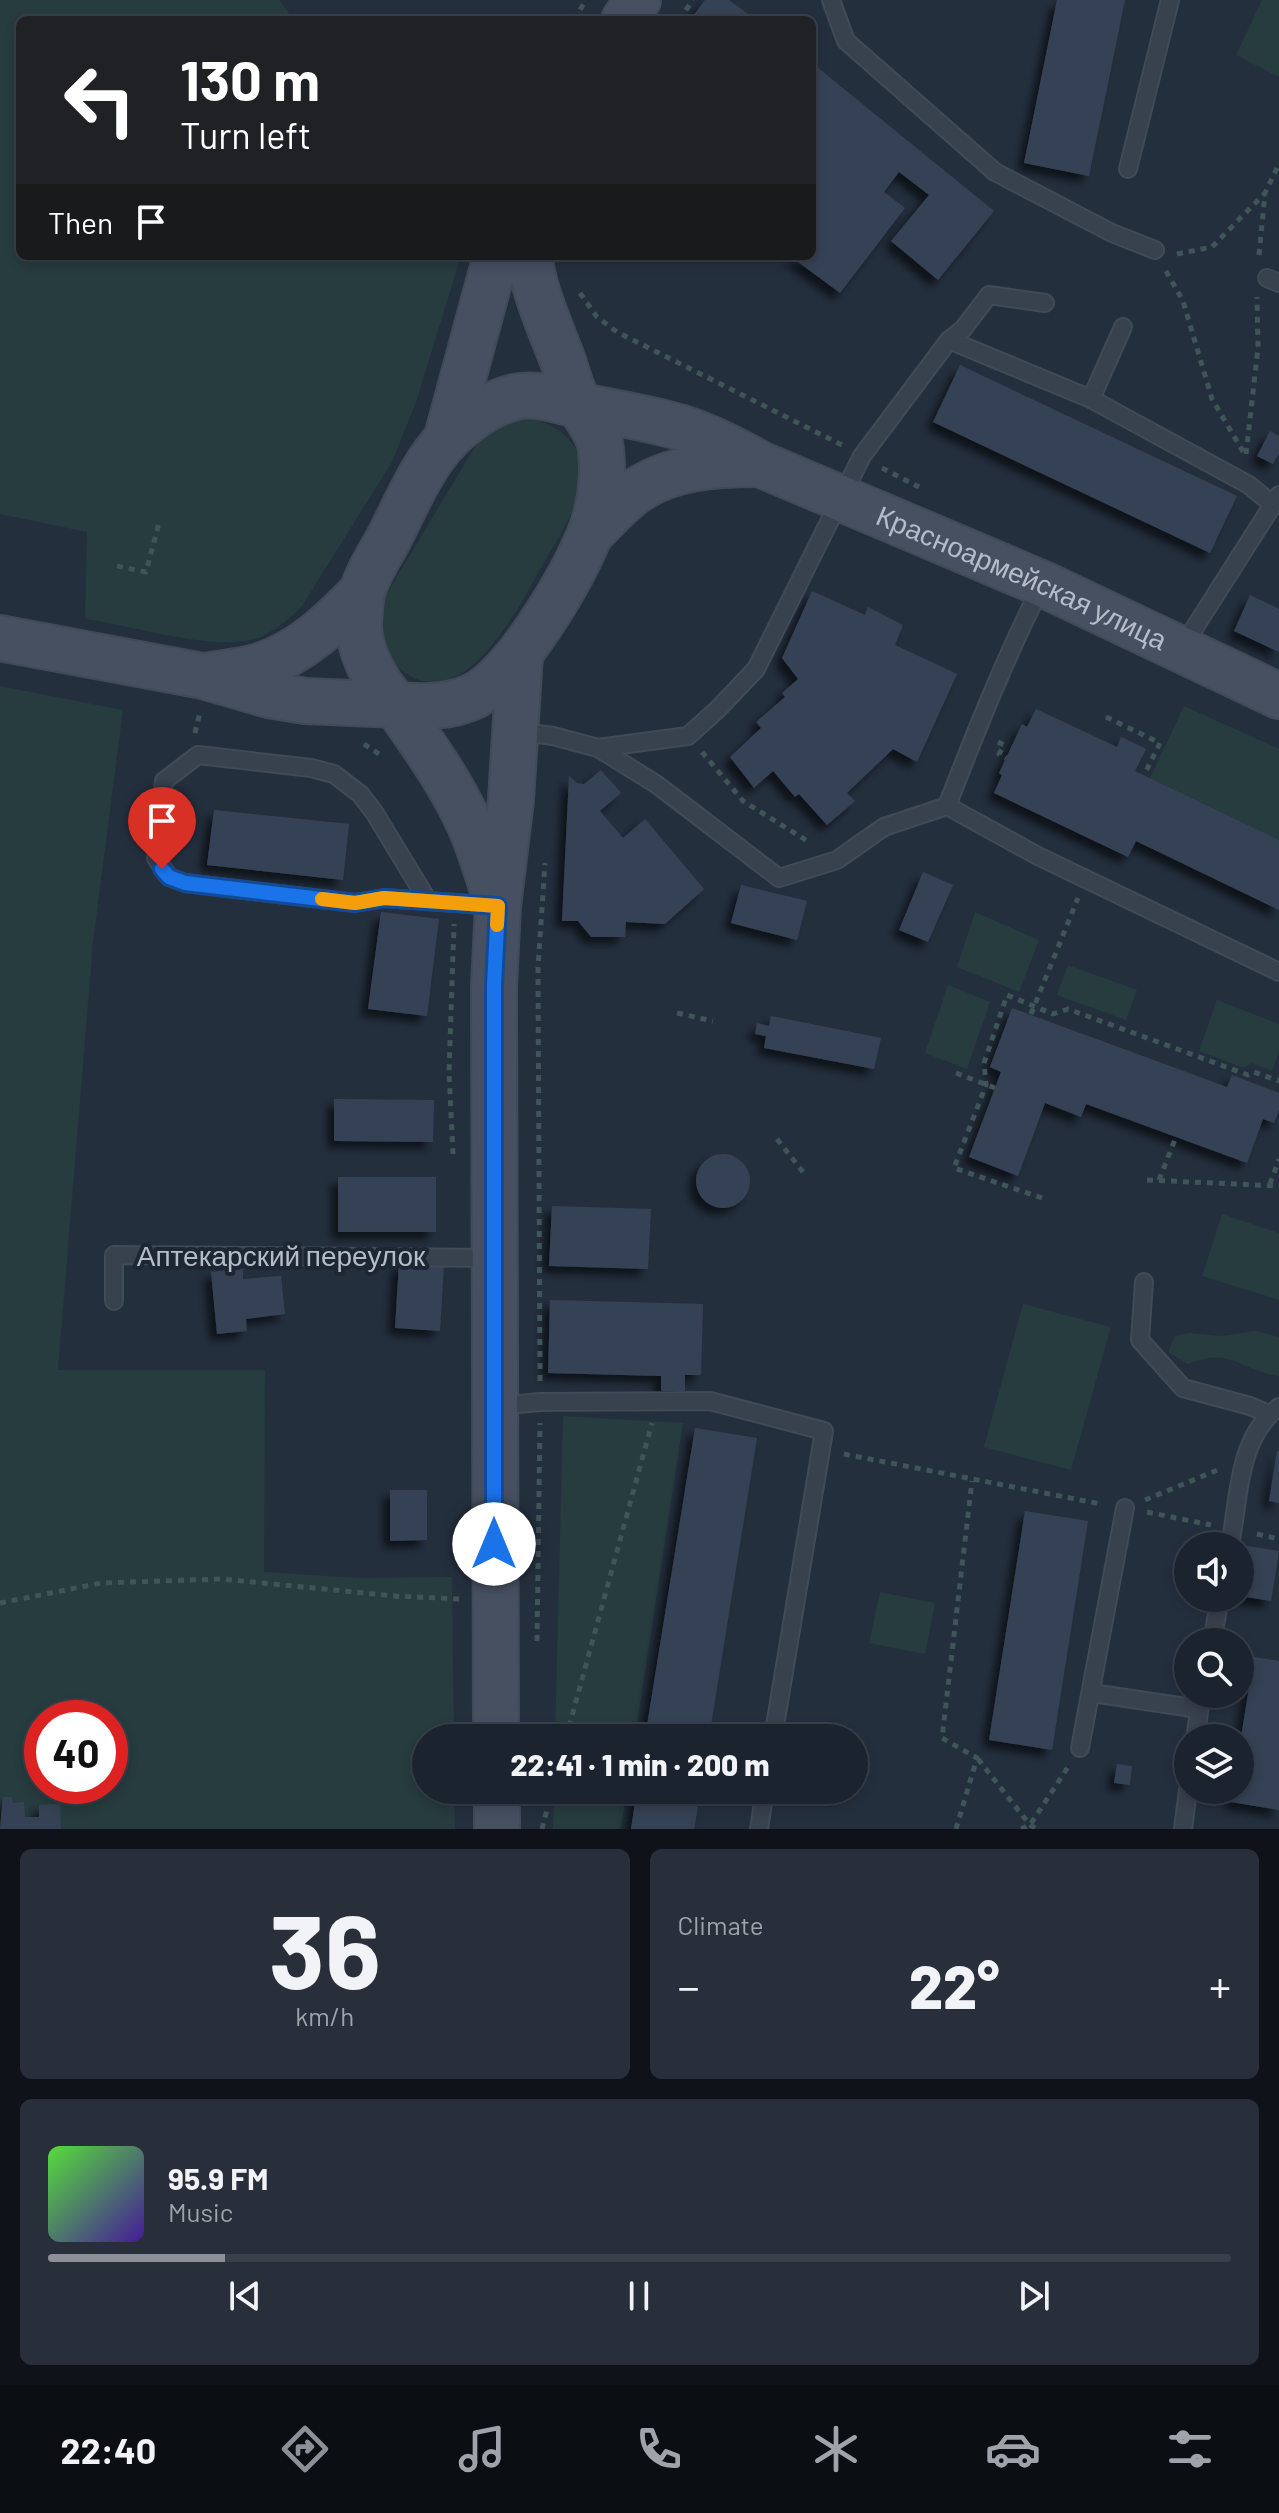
<!DOCTYPE html>
<meta charset="utf-8">
<style>
:root{--surface:#1b232e;--page:#282f3a;--text:#f1f3f6;--muted:#a0a4aa;--line:#39404a;--accent:#8c9099}
body{margin:0;font-family:Barlow,sans-serif;background:var(--page);color:var(--text);height:100vh;display:flex;flex-direction:column;font-size:30px;white-space:nowrap}
*{box-sizing:border-box;margin:0}
p{font-size:26px;color:var(--muted)}
.icon{flex:none;width:44px;height:44px;fill:none;stroke:currentColor;stroke-width:2;stroke-linecap:round;stroke-linejoin:round}
.map{position:relative;height:1829px;overflow:hidden}
.drawer{display:flex;flex-direction:column;gap:20px;padding:20px;background:#0f1319;flex:1}
.drawer>*{flex:none}
.guide{position:absolute;left:16px;top:16px;width:800px;height:244px;border-radius:12px;box-shadow:0 4px 12px #0003,0 0 0 2px var(--line);background:#202124;color:#fff;overflow:hidden}
.buttons{position:absolute;left:1174px;top:1532px;display:grid;gap:16px}
.buttons a{display:grid;place-items:center;width:80px;height:80px;border-radius:50%;background:var(--surface);box-shadow:0 4px 12px #0003,0 0 0 2px var(--line);font-size:40px}
.speed{position:absolute;left:24px;top:1700px;display:flex;gap:16px;font-size:40px;font-weight:700;text-align:center}
.speed>*{display:grid;place-content:center;width:104px;height:104px;border-radius:50%;background:var(--surface);box-shadow:0 4px 12px #0003,0 0 0 2px var(--line);line-height:1}
.speed .limit{border:12px solid #d22;background:#fff;color:#111}
.pin{position:absolute;display:grid;place-items:center;width:68px;height:68px;color:#fff;margin:-82px -34px;border-radius:50% 50% 50% 0;rotate:-45deg;box-shadow:0 0 8px #0007}
.pin .icon{rotate:45deg}
.me{position:absolute;width:88px;margin:-44px;rotate:0deg;stroke-linejoin:round;filter:drop-shadow(0 0 6px #0008)}
.turn{display:flex;align-items:center;gap:28px;height:168px;padding:0 32px;font-size:36px}
.turn .icon{width:104px;height:104px;stroke-width:2.5}
.turn b{display:block;font-size:56px;line-height:68px}
.then{display:flex;align-items:center;height:76px;padding:0 32px;background:#0003;gap:16px;font-size:30px}
.big{font-size:60px;font-weight:800;line-height:1.1}
.drawer .tile{flex:1;display:flex;flex-direction:column;justify-content:center;gap:12px;min-width:0;padding:0 28px;border-radius:12px;background:var(--page)}
.drawer .dial{align-items:center;gap:0}
.dial b{font-size:104px;line-height:1}
.song{display:flex;align-items:center;gap:24px}
.cover{width:96px;height:96px;border-radius:12px;background:linear-gradient(135deg,hsl(110 70% 55%),hsl(260 70% 35%))}
.played{height:8px;border-radius:4px;background:linear-gradient(90deg,var(--accent) 15%,var(--line) 15%)}
.keys{display:flex;justify-content:space-around;direction:ltr}
.heat{display:flex;justify-content:space-between;align-items:center;font-size:44px;direction:ltr}
.drawer .tiles{flex:1;display:grid;gap:20px;grid-template-columns:1fr 1fr}
.tile:last-child{grid-column:span 2}
.trip{position:absolute;left:412px;top:1724px;width:456px;height:80px;border-radius:40px;background:var(--surface);box-shadow:0 4px 12px #0003,0 0 0 2px var(--line);font-weight:800;line-height:80px;text-align:center}
.dock{display:flex;height:128px;justify-content:space-around;align-items:center;background:#0b0e12;color:var(--muted)}
.dock .icon{width:56px;height:56px}
.dock .selected{color:var(--accent)}
.dock b{font-size:36px;color:var(--text)}
.map>svg:first-child{display:block}
.green{fill:#263c3f;fill-rule:evenodd}
.building{fill:#364354;filter:url(#shadow)}
.lines{fill:none;stroke-linecap:round;stroke-linejoin:round}
.lane-casing{stroke:#414a57;stroke-width:20}
.secondary-casing{stroke:#414a57;stroke-width:48}
.path{stroke:#3f5557;stroke-width:5;stroke-dasharray:6 6;stroke-linecap:butt}
.lane{stroke:#38414e;stroke-width:16}
.secondary{stroke:#465061;stroke-width:44}
.route-casing{stroke:#114b97;stroke-width:20}
.route{stroke:#1a73e8;stroke-width:14}
.slow{stroke:#f59e0b;stroke-width:14}
.labels{text-anchor:middle;stroke-width:8;stroke-linejoin:round;paint-order:stroke}
.street-label{font-size:28px;fill:#b4bcc9;stroke:#1d2633}
</style>
<div class="map">
<svg width="1279" height="1829" viewBox="0 0 1279 1829">
<defs>
<filter id="shadow"><feDropShadow dx="-7" dy="7" stdDeviation="4" flood-color="#0009"/></filter>
</defs>
<rect width="100%" height="100%" fill="#242f3e"/>
<g class="green">
<path d="M 0,0 L 279,0 L 294,20 L 20,20 L 20,256 L 461,256 L 416,402 L 392,462 L 302,606 C 290,618 278,628 263,636 C 223,655 131,625 85,619 L 87,532 L 0,514 Z"/>
<polygon points="1262,0 1279,0 1279,77 1236,55"/>
<path d="M 527,416 C 550,424 575,435 580,461 C 587,501 556,540 538,573 C 512,620 454,729 391,660 C 383,651 376,626 379,614 C 386,591 401,570 413,550 C 434,515 455,480 476,445 L 494,426 Z"/>
<path d="M 0,686 L 123,710 L 93,942 L 58,1370 L 265,1370 L 264,1572 L 360,1578 L 452,1577 L 454,1738 L 426,1738 L 426,1790 L 454,1790 L 455,1829 L 0,1829 ZM 42,1718 L 110,1718 L 110,1786 L 42,1786 Z"/>
<polygon points="1184,706 1279,749 1279,840 1150,778"/>
<polygon points="975,912 1039,940 1019,992 957,967"/>
<polygon points="1068,965 1137,990 1126,1020 1057,995"/>
<polygon points="948,985 990,1002 967,1069 925,1053"/>
<polygon points="1217,1000 1279,1024 1279,1050 1272,1071 1251,1063 1244,1068 1199,1051"/>
<polygon points="1222,1214 1279,1233 1279,1300 1202,1276"/>
<polygon points="1023,1304 1111,1327 1071,1470 984,1447"/>
<path d="M 1256,1331 L 1279,1337 L 1279,1376 C 1239,1370 1231,1346 1188,1364 L 1168,1352 L 1175,1336 L 1189,1333 L 1222,1336 Z"/>
<polygon points="563,1416 683,1423 635,1738 555,1738"/>
<polygon points="880,1592 935,1603 925,1654 869,1643"/>
<polygon points="554,1790 627,1790 621,1829 553,1829"/>
</g>
<g class="building">
<polygon points="705,0 729,0 756,20 690,20"/>
<polygon points="1057,0 1125,0 1089,176 1024,163"/>
<polygon points="812,63 994,211 938,280 891,241 929,195 899,172 884,192 905,208 840,293 790,256 812,256"/>
<polygon points="960,365 1237,496 1210,553 933,422"/>
<polygon points="1270,431 1279,436 1279,453 1273,464 1257,456"/>
<polygon points="812,591 865,615 868,607 903,625 895,645 957,674 917,762 893,749 847,793 855,801 827,825 799,794 795,797 773,771 754,788 730,757 761,728 756,722 785,697 782,693 798,679 782,658"/>
<polygon points="1250,595 1279,609 1279,652 1234,631"/>
<polygon points="1036,709 1117,747 1121,737 1146,749 1135,771 1279,840 1279,910 1136,841 1128,857 994,793 1002,775 999,773 1022,724 1027,727"/>
<polygon points="601,770 621,793 600,811 623,838 645,819 704,889 665,924 626,922 625,937 591,937 578,921 562,921 569,776 577,783 584,784"/>
<polygon points="214,810 349,824 343,880 207,865"/>
<polygon points="923,872 953,885 928,942 899,930"/>
<polygon points="741,885 807,901 797,940 731,923"/>
<polygon points="381,912 439,919 427,1016 368,1009"/>
<polygon points="1012,1008 1227,1087 1232,1075 1279,1093 1279,1110 1274,1123 1263,1119 1247,1163 1086,1104 1081,1117 1045,1103 1018,1176 969,1157 1001,1072 990,1067"/>
<polygon points="771,1016 881,1038 874,1069 764,1048 766,1036 755,1034 757,1023 769,1026"/>
<polygon points="334,1099 434,1100 433,1142 334,1141"/>
<circle cx="723" cy="1181" r="27"/>
<rect x="338" y="1177" width="98" height="55"/>
<polygon points="552,1206 651,1209 648,1269 549,1266"/>
<polygon points="399,1262 444,1264 440,1331 395,1328"/>
<polygon points="243,1269 243,1279 281,1276 285,1314 246,1319 247,1331 217,1334 211,1272"/>
<polygon points="550,1300 703,1304 701,1375 685,1375 685,1391 661,1391 661,1376 548,1373"/>
<polygon points="695,1428 757,1438 709,1738 645,1738"/>
<polygon points="1277,1451 1279,1451 1279,1503 1269,1501"/>
<polygon points="390,1490 427,1490 427,1540 390,1541"/>
<polygon points="1025,1511 1088,1521 1052,1750 989,1740"/>
<polygon points="1241,1545 1279,1551 1271,1601 1240,1596"/>
<polygon points="1254,1657 1279,1661 1279,1810 1231,1802 1233,1790 1240,1790 1240,1743"/>
<polygon points="1117,1764 1132,1766 1130,1785 1114,1783"/>
<polygon points="637,1790 701,1790 694,1829 631,1829"/>
<polygon points="3,1797 12,1797 13,1803 24,1802 25,1817 39,1817 39,1805 60,1804 61,1829 0,1829"/>
</g>
<g class="lines">
<defs>
<g id="lane">
<polyline points="831,0 846,41 995,172 1112,233 1155,250"/>
<polyline points="1128,169 1170,0"/>
<polyline points="1267,278 1279,283"/>
<polyline points="949,340 963,329 989,295 1045,303"/>
<polyline points="1091,399 1123,327"/>
<polyline points="1181,649 1279,495"/>
<polyline points="516,731 553,736 598,748 688,736 718,709 756,669 862,456 949,340 1091,399 1249,485 1272,504"/>
<path d="M 598,748 L 656,784 L 779,878 L 837,860 L 884,827 L 947,806 C 976,731 1006,656 1042,585"/>
<polyline points="947,806 1038,856 1279,972"/>
<polyline points="428,901 374,812 360,794 334,774 311,768 198,755 164,781 156,858 169,877 185,883 355,903 384,898 497,906"/>
<polyline points="1144,1282 1140,1340 1183,1388 1250,1406 1269,1414"/>
<polyline points="114,1301 114,1255 493,1258"/>
<polyline points="497,1406 540,1402 710,1401 824,1431 773,1738"/>
<path d="M 1230,1546 C 1239,1500 1237,1437 1279,1407"/>
<polyline points="1212,1642 1220,1598"/>
<polyline points="1092,1693 1199,1709"/>
<polyline points="1195,1738 1202,1694"/>
<polyline points="1080,1748 1125,1508"/>
<polyline points="759,1829 765,1790"/>
<polyline points="1183,1829 1188,1790"/>
</g>
<g id="secondary">
<polyline points="624,20 638,0"/>
<path id="s1" d="M 530,256 C 531,285 552,332 563,361 C 568,376 572,393 580,406 C 588,421 599,432 601,450 C 604,478 600,507 590,534 C 571,580 517,673 474,696 C 449,708 422,707 396,705 C 376,682 359,655 359,623 C 360,614 360,602 362,593 C 367,574 380,555 389,538 C 406,505 422,465 448,438 C 467,420 489,403 515,397 C 538,392 559,401 581,406 C 615,413 649,418 682,428 C 710,437 735,450 760,464 L 1043,584 L 1279,696"/>
<polyline points="446,441 496,256"/>
<path d="M 590,534 C 605,520 619,503 636,491 C 671,467 716,464 757,464"/>
<path d="M 0,638 L 203,676 L 269,695 L 305,701 L 396,705 C 422,743 450,781 469,823 C 480,847 488,875 496,900"/>
<path d="M 210,675 C 226,673 244,671 260,666 C 301,653 333,622 362,592"/>
<polyline points="496,1738 494,986 498,906 511,800 520,654"/>
<polyline points="497,1790 497,1829"/>
</g>
</defs>
<use href="#lane" class="lane-casing"/>
<use href="#secondary" class="secondary-casing"/>
<g class="path">
<polyline points="574,20 586,0"/>
<polyline points="679,20 693,0"/>
<polyline points="1177,254 1212,247 1265,193"/>
<polyline points="1259,255 1265,193 1279,164"/>
<polyline points="1166,271 1183,301 1212,399 1245,455"/>
<polyline points="580,293 597,317 617,332 842,445"/>
<polyline points="1246,454 1258,348 1257,297"/>
<polyline points="882,468 919,487"/>
<polyline points="117,566 146,572 159,523"/>
<polyline points="1106,717 1160,743 1144,775"/>
<polyline points="195,733 200,712"/>
<polyline points="998,742 1004,745 999,754 1006,758"/>
<polyline points="364,744 382,756"/>
<polyline points="702,752 743,801 809,842"/>
<polyline points="677,1013 713,1021"/>
<polyline points="1031,1014 1078,898"/>
<polyline points="956,1073 995,1088"/>
<polyline points="777,1139 803,1172"/>
<polyline points="453,1154 449,1072 454,924"/>
<polyline points="1147,1180 1279,1186"/>
<polyline points="1159,1180 1176,1137"/>
<polyline points="1270,1184 1279,1159"/>
<polyline points="1042,1198 954,1168 986,1085 984,1063 1007,995 1053,1014 1068,1009 1248,1075 1254,1072 1279,1081"/>
<polyline points="540,1381 538,968 545,863"/>
<polyline points="844,1454 1101,1504"/>
<polyline points="1145,1500 1220,1469"/>
<polyline points="1147,1512 1211,1525"/>
<polyline points="1257,1534 1279,1539"/>
<polyline points="0,1603 101,1583 222,1579 395,1596 460,1599"/>
<polyline points="537,1641 540,1423"/>
<polyline points="566,1738 652,1423"/>
<polyline points="978,1759 1030,1825 1037,1829"/>
<polyline points="542,1829 552,1790"/>
<polyline points="956,1829 977,1758 942,1738 972,1481"/>
<polyline points="1021,1829 1030,1825 1068,1767"/>
</g>
<use href="#lane" class="lane"/>
<use href="#secondary" class="secondary"/>
</g>
<g class="lines">
<defs>
<polyline id="route" points="162,869 169,877 185,883 355,903 384,898 498,906 494,986 494,1544"/>
</defs>
<use href="#route" class="route-casing"/>
<use href="#route" class="route"/>
<polyline class="slow" points="322,899 355,903 384,898 498,906 497,925"/>
</g>
<g class="labels">
<g class="street-label">
<text dy="10" stroke="none"><textPath href="#s1" startOffset="1496">Красноармейская улица</textPath></text>
<text x="281" y="1266">Аптекарский переулок</text>
</g>
</g>
</svg>
<div class="buttons">
<a><svg class="icon" aria-label="sound" viewBox="0 0 24 24"><path d="M4 9h4l5-4v14l-5-4H4zM17 9q2 3 0 6"/></svg></a>
<a><svg class="icon" aria-label="search" viewBox="0 0 24 24"><circle cx="10" cy="10" r="6"/><path d="M15 15l6 6"/></svg></a>
<a><svg class="icon" aria-label="layers" viewBox="0 0 24 24"><path d="M12 4l9 5-9 5-9-5zM3 14l9 5 9-5"/></svg></a>
</div>
<div class="speed"><div class="limit">40</div></div>
<div class="pin" style="left:162px;top:869px;background:#d93025"><svg class="icon" aria-label="arrive" viewBox="0 0 24 24"><path d="M6 21V4h12l-3 4 3 4H6"/></svg></div>
<svg class="me" style="left:494px;top:1544px" viewBox="-20 -20 40 40"><circle r="19" fill="#fff"/><path d="M0-13L10 11 0 6-10 11z" fill="#1a73e8"/></svg>
<div class="trip">22:41 · 1 min · 200 m</div>
<div class="guide">
<div class="turn"><svg class="icon" aria-label="left" viewBox="0 0 24 24"><path d="M17 20v-9H6M10 6l-5 5 5 5"/></svg><div><b>130 m</b>Turn left</div></div>
<div class="then">Then<svg class="icon" aria-label="arrive" viewBox="0 0 24 24"><path d="M6 21V4h12l-3 4 3 4H6"/></svg></div>
</div>
</div>
<section class="drawer">
<div class="tiles">
<div class="tile dial"><b>36</b><p>km/h</p></div>
<div class="tile"><p>Climate</p>
<div class="heat"><a>−</a><b class="big">22°</b><a>+</a></div>
</div>
<div class="tile">
<div class="song"><i class="cover"></i><div><b>95.9 FM</b><p>Music</p></div></div>
<div class="played"></div>
<div class="keys"><svg class="icon" aria-label="previous" viewBox="0 0 24 24"><path d="M18 5L8 12l10 7zM5 5v14"/></svg><svg class="icon" aria-label="pause" viewBox="0 0 24 24"><path d="M8 5v14M16 5v14"/></svg><svg class="icon" aria-label="next" viewBox="0 0 24 24"><path d="M6 5l10 7-10 7zM19 5v14"/></svg></div>
</div>
</div>
</section>
<nav class="dock">
<b>22:40</b>
<svg class="icon selected" aria-label="directions" viewBox="0 0 24 24"><path d="M12 3l9 9-9 9-9-9zM9 14v-3h6M13 9l2 2-2 2"/></svg>
<svg class="icon" aria-label="music" viewBox="0 0 24 24"><path d="M9 18V5l10-2v13"/><circle cx="6" cy="18" r="3"/><circle cx="16" cy="16" r="3"/></svg>
<svg class="icon" aria-label="phone" viewBox="0 0 24 24"><path d="M5 4h4l2 5-3 2q2 4 5 5l2-3 5 2v4C11 20 4 13 5 4z"/></svg>
<svg class="icon" aria-label="climate" viewBox="0 0 24 24"><path d="M12 3v18M4 7l16 10M4 17L20 7"/></svg>
<svg class="icon" aria-label="car" viewBox="0 0 24 24"><path d="M5 17H2v-5l4-1 3-4h7l3 4 3 1v5h-3M9 17h6M6 11h13"/><circle cx="7" cy="17" r="2"/><circle cx="17" cy="17" r="2"/></svg>
<svg class="icon" aria-label="filters" viewBox="0 0 24 24"><path d="M4 7h16M4 17h16"/><circle cx="9" cy="7" r="2"/><circle cx="15" cy="17" r="2"/></svg>
</nav>
